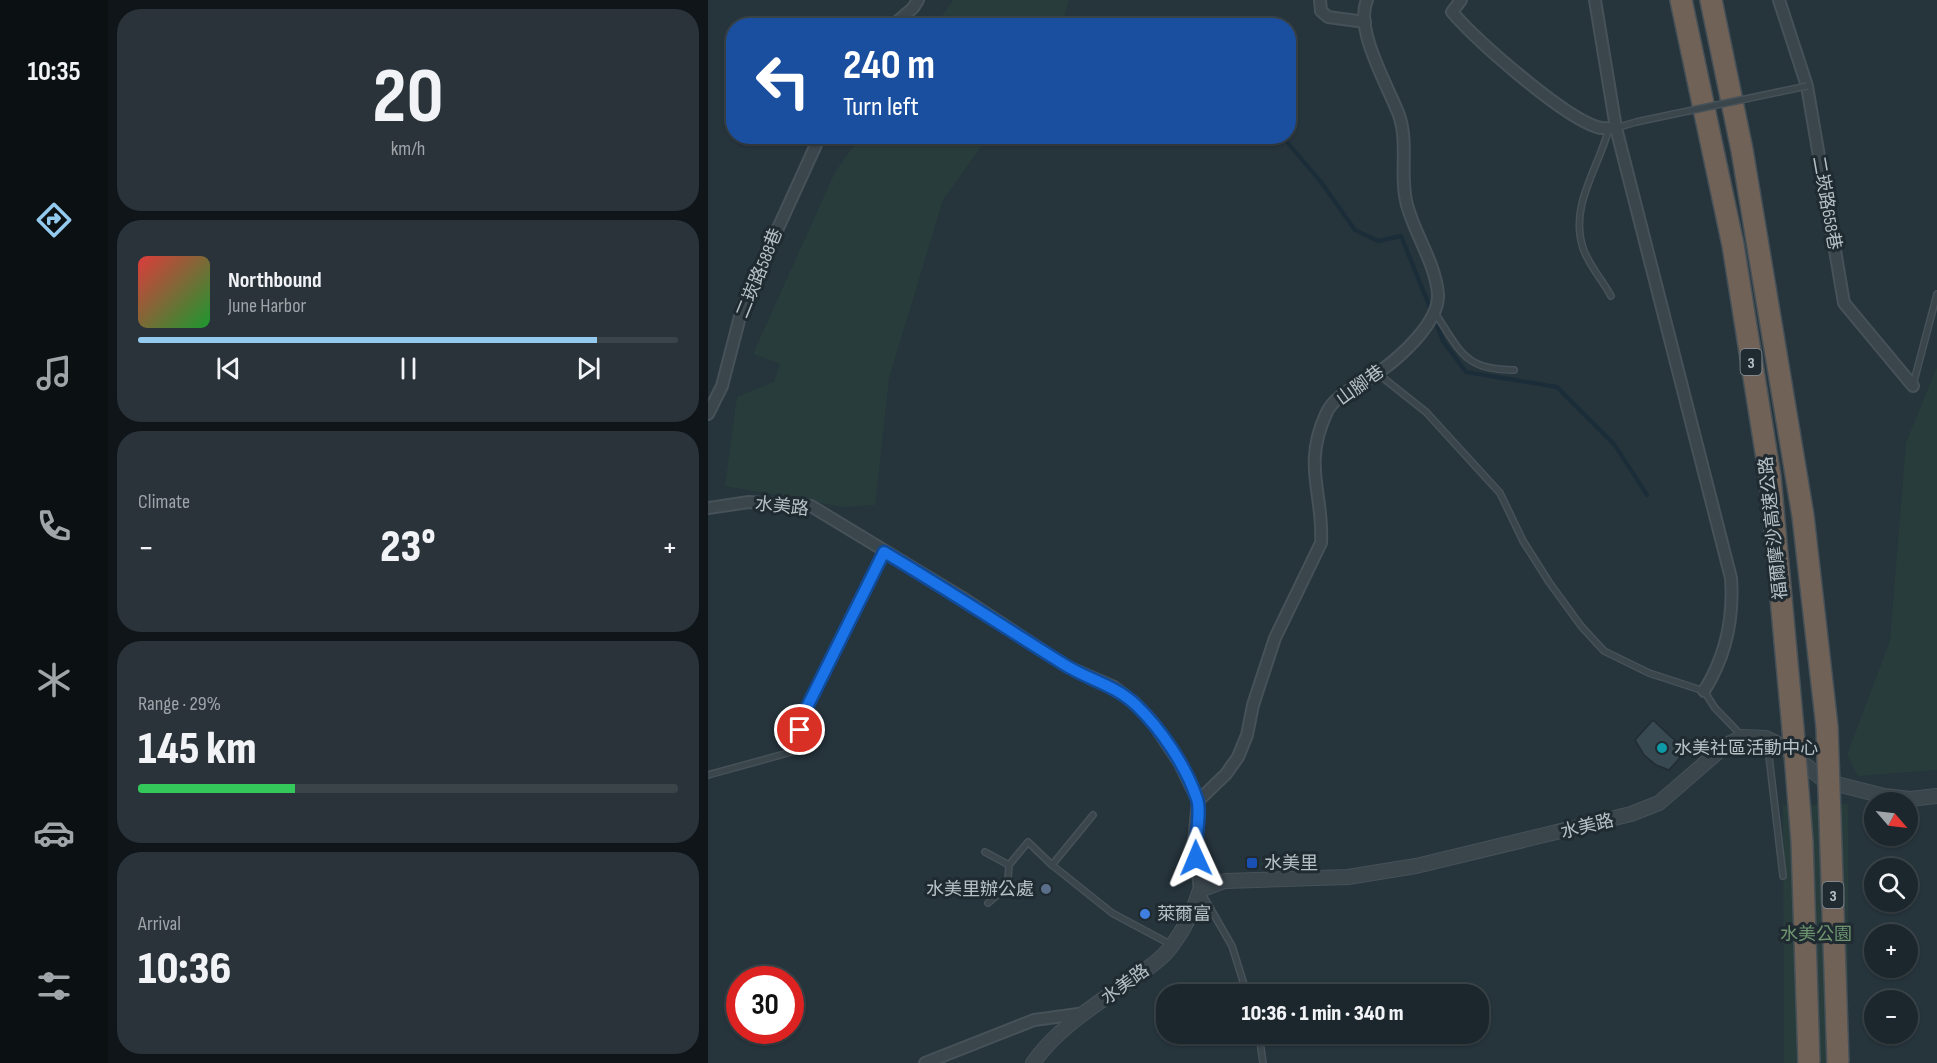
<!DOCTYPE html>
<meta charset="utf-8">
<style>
:root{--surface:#1c272d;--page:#293339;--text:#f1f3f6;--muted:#a0a5aa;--line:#3a4449;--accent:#93caee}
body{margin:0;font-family:"Sofia Sans Condensed","Noto Sans TC",sans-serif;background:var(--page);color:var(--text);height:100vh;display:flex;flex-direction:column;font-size:22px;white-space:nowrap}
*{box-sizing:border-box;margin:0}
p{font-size:20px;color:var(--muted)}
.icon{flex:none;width:33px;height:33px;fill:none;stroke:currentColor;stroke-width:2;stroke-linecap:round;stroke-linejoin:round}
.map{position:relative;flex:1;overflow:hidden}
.details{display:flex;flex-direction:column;gap:9px;padding:9px;background:#0f1519;width:600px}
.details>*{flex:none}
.hud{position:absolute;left:18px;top:18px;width:570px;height:126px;border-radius:24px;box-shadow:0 2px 4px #0004,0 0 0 2px var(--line);background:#1a4fa0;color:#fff;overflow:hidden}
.needle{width:39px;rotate:118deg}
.tools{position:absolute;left:1156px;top:792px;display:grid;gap:12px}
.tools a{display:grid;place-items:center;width:54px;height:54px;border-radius:50%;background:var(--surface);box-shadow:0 2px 4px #0004,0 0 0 2px var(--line);font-size:30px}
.speed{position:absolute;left:18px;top:966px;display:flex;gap:12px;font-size:30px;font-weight:700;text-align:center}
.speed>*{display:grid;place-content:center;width:78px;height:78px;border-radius:50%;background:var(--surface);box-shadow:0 2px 4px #0004,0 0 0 2px var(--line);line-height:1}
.speed .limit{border:9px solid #d22;background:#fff;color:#111}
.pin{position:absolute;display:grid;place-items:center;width:51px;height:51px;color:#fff;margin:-26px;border:3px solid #fff;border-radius:50%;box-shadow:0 2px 6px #0007}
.me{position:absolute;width:66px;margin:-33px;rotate:359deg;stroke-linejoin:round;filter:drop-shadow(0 0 4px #0008)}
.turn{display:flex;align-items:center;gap:21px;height:126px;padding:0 18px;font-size:27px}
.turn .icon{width:78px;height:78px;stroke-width:2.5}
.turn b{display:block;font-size:42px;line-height:51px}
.big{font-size:45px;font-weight:800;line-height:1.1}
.details .widget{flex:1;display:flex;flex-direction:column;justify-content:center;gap:9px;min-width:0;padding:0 21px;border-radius:24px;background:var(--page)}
.details .dial{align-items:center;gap:0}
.dial b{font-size:78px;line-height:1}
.song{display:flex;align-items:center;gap:18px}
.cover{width:72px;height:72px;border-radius:9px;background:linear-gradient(135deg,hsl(0 70% 55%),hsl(130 70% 35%))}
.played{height:6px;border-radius:3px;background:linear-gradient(90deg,var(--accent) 85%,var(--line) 85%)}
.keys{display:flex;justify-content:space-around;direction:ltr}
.heat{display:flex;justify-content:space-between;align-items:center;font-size:33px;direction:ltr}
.charge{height:9px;border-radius:4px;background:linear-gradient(90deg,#34c759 29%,var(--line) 0)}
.trip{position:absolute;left:448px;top:984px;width:333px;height:60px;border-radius:24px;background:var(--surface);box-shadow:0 2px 4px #0004,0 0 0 2px var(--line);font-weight:800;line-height:60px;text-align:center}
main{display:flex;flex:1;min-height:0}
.dock{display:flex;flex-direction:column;width:108px;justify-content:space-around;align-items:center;background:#0b1012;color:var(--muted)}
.dock .icon{width:42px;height:42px}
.dock .selected{color:var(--accent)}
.dock b{font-size:27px;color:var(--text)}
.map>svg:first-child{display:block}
.green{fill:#283d3b}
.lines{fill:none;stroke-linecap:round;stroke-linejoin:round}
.stream{stroke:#1a2d39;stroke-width:4}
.building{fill:#394952;stroke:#212c33;stroke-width:1.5}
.service-casing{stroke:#465158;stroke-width:8}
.minor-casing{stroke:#465158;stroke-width:14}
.tertiary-casing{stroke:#465158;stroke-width:16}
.motorway-casing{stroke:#455057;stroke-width:24}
.service{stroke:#3a454c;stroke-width:5}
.minor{stroke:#3a454c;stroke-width:10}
.tertiary{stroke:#3a454c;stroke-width:14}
.motorway{stroke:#716258;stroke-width:21}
.service-bridge-casing{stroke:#465158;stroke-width:8;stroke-linecap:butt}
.motorway-bridge-casing{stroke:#455057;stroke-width:24;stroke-linecap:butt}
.service-bridge{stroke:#3a454c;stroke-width:5}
.motorway-bridge{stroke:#716258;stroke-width:21}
.route-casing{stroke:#114b97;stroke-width:15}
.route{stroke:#1a73e8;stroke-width:10}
.culture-dot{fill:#0f9aa8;stroke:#1f2a31;stroke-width:2}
.transit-dot{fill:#1a4fb4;stroke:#1f2a31;stroke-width:2}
.service-dot{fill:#5c6f8a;stroke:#1f2a31;stroke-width:2}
.shop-dot{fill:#3f7fe0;stroke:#1f2a31;stroke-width:2}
.labels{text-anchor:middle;stroke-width:6;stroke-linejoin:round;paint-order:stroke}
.shield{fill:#1f2a31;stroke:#89939a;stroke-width:1.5}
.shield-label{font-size:16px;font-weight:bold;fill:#b6c0c7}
.street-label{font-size:18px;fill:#b6c0c7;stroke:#1f2a31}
.poi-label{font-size:18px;fill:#b6c0c7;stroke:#1f2a31;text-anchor:start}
.park-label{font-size:18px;fill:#6f9670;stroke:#1f2a31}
</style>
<main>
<nav class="dock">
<b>10:35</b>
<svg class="icon selected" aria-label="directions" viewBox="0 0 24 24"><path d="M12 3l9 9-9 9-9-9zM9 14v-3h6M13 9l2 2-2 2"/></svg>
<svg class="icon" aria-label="music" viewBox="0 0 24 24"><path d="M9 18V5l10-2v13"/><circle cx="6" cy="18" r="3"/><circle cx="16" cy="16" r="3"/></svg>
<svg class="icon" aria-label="phone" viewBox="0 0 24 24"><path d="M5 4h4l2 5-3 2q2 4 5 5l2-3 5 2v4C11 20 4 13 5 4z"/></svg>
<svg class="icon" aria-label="climate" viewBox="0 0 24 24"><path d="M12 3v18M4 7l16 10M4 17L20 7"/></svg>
<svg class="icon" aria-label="car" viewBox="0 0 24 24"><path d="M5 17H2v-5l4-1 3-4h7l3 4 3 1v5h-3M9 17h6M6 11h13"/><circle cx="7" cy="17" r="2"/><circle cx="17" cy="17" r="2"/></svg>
<svg class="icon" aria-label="filters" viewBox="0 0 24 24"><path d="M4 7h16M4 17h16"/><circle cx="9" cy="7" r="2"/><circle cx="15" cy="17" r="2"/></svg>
</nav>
<section class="details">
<div class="widget dial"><b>20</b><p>km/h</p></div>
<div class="widget">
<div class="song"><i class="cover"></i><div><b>Northbound</b><p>June Harbor</p></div></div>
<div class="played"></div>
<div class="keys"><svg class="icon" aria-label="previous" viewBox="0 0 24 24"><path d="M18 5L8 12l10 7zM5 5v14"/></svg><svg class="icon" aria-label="pause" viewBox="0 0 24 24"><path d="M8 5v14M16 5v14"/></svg><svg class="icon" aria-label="next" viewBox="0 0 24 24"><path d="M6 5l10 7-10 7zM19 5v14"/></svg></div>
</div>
<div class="widget"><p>Climate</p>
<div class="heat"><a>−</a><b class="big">23°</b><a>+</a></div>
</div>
<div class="widget"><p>Range · 29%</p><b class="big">145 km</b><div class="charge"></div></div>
<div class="widget"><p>Arrival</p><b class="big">10:36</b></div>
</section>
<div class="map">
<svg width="1229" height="1063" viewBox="0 0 1229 1063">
<rect width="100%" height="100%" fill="#26343c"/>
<g class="green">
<polygon points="245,0 361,0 354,25 228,25"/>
<polygon points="152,137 280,137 235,200 181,378 167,505 135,507 17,486 29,397 66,382 72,364 45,354 127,172"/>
<polygon points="1229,367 1229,770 1150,776 1139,755 1182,641 1198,443"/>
<polygon points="1140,804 1140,1063 1076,1063 1075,805"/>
</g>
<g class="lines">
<g class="stream">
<polyline points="574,136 613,182 647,230 670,241 693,236 723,310"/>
<polyline points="726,317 735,341 758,372 849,387 906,444 939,495"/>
</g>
</g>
<polygon class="building" points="945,720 978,751 961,770 948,765 936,755 927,740"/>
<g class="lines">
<defs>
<g id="service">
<path d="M 901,128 C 891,168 861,205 875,248 C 880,264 895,281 903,296"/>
<polyline points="908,128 928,122"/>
<path d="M 727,313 C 753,352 756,370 806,370"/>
<polyline points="669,373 718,412 792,493 815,541 841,582 873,626 896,651 941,673 996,691 1007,708 1034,736"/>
<polyline points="1205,385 1229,294"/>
<polyline points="1059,739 1075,876"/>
<polyline points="0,775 87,751 98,709 176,552"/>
<polyline points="277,852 301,865"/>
<polyline points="344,865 385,815"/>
<polyline points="493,892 524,946 539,994"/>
<polyline points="280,903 293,892 300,879 301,865 320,842 344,865 404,913 462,944"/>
<polyline points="551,1034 555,1063"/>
</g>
<g id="minor">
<polyline points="612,0 613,11 620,17 657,22"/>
<path d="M 753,0 L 744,12 C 769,41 854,116 889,127 C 895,129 902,128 908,128"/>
<path d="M 887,0 L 908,128 L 1023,578 C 1026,619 1018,656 996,691"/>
<polyline points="1071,0 1099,86 1136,303 1205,386"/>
<polyline points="184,26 205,8 210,0"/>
<polyline points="0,414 14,386 35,305 112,136"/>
<polyline points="0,508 41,502 103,506 258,600 360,667 406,687 427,703 443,720 471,762 490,801 486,842 492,890"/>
<path d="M 490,801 L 518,774 L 530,757 L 539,735 L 545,705 L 567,638 L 613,543 C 616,494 594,466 618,414 C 626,394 654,384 671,372 C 691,358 731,323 730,295 C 728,264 707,235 699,205 C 691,176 701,144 691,115 C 680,86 646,29 659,0"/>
<polyline points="217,1063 326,1020 377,1013"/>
</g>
<path id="tertiary" d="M 325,1063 C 349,1028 389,1004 423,980 C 437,970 455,959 465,944 C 477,928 486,909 492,890 L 517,881 L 640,877 L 708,866 L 923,814 L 951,803 L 1018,745 L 1035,737 L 1058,738 L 1074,746 L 1117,781 L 1176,796 L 1202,799 L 1229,796"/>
<g id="motorway">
<polyline points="973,0 1025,245 1062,477 1085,729"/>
<polyline points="1003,0 1034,150 1095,516 1119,727"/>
</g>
</defs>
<use href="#service" class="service-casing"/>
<use href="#minor" class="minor-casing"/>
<use href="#tertiary" class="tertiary-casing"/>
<use href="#motorway" class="motorway-casing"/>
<use href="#service" class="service"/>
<use href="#minor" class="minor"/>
<use href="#tertiary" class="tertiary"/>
<use href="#motorway" class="motorway"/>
<defs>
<polyline id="service-bridge" points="928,122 1099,86"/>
<g id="motorway-bridge">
<polyline points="1119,727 1130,1063"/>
<polyline points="1085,729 1094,841 1101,1063"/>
</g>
</defs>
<use href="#service-bridge" class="service-bridge-casing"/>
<use href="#motorway-bridge" class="motorway-bridge-casing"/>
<use href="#service-bridge" class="service-bridge"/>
<use href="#motorway-bridge" class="motorway-bridge"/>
</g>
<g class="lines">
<defs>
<path id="route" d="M 92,730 L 98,709 L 176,552 C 237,588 296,627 357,665 C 381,680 407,685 428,705 C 453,729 478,766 489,799 C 494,813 486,841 488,858"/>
</defs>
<use href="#route" class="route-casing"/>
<use href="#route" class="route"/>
</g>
<circle class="culture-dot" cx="954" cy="748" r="6"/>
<rect class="transit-dot" x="538" y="857" width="12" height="12" rx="3"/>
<circle class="service-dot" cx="338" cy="889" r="6"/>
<circle class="shop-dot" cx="437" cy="914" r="6"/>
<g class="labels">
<g class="shield">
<rect x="1032.5" y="349" width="21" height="26" rx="4.5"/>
<rect x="1114.5" y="882" width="21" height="26" rx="4.5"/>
</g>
<g class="shield-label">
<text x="1043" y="368">3</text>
<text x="1125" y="901">3</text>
</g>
<g class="street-label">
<text transform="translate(1119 203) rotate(80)" y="6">二崁路658巷</text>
<text transform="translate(51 273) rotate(-68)" y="6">二崁路588巷</text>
<text transform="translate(652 385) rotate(-36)" y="6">山腳巷</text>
<text transform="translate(74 506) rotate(6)" y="6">水美路</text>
<text transform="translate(1065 528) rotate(-96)" y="6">福爾摩沙高速公路</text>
<text transform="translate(879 826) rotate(-14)" y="6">水美路</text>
<text transform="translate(417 984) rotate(-36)" y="6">水美路</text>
</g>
<g class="poi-label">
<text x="966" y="754">水美社區活動中心</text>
<text x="556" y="869">水美里</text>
<text x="326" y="895" text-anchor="end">水美里辦公處</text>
<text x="449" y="920">萊爾富</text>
</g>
<g class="park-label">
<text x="1108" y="940">水美公園</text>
</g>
</g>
</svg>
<div class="tools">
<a><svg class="needle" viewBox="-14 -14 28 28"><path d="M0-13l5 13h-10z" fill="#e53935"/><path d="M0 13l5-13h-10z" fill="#a0a5aa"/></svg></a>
<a><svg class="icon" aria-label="search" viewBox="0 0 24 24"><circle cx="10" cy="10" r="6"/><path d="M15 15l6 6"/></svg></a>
<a>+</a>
<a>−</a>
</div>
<div class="speed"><div class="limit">30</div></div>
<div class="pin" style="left:92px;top:730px;background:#d93025"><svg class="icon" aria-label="arrive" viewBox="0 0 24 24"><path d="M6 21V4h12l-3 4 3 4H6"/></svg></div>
<svg class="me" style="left:488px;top:858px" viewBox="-20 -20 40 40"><path d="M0-17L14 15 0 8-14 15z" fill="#1a73e8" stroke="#fff" stroke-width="4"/></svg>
<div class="trip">10:36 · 1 min · 340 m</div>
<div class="hud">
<div class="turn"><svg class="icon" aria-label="left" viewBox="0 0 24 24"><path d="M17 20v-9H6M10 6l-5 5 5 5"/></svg><div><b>240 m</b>Turn left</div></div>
</div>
</div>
</main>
